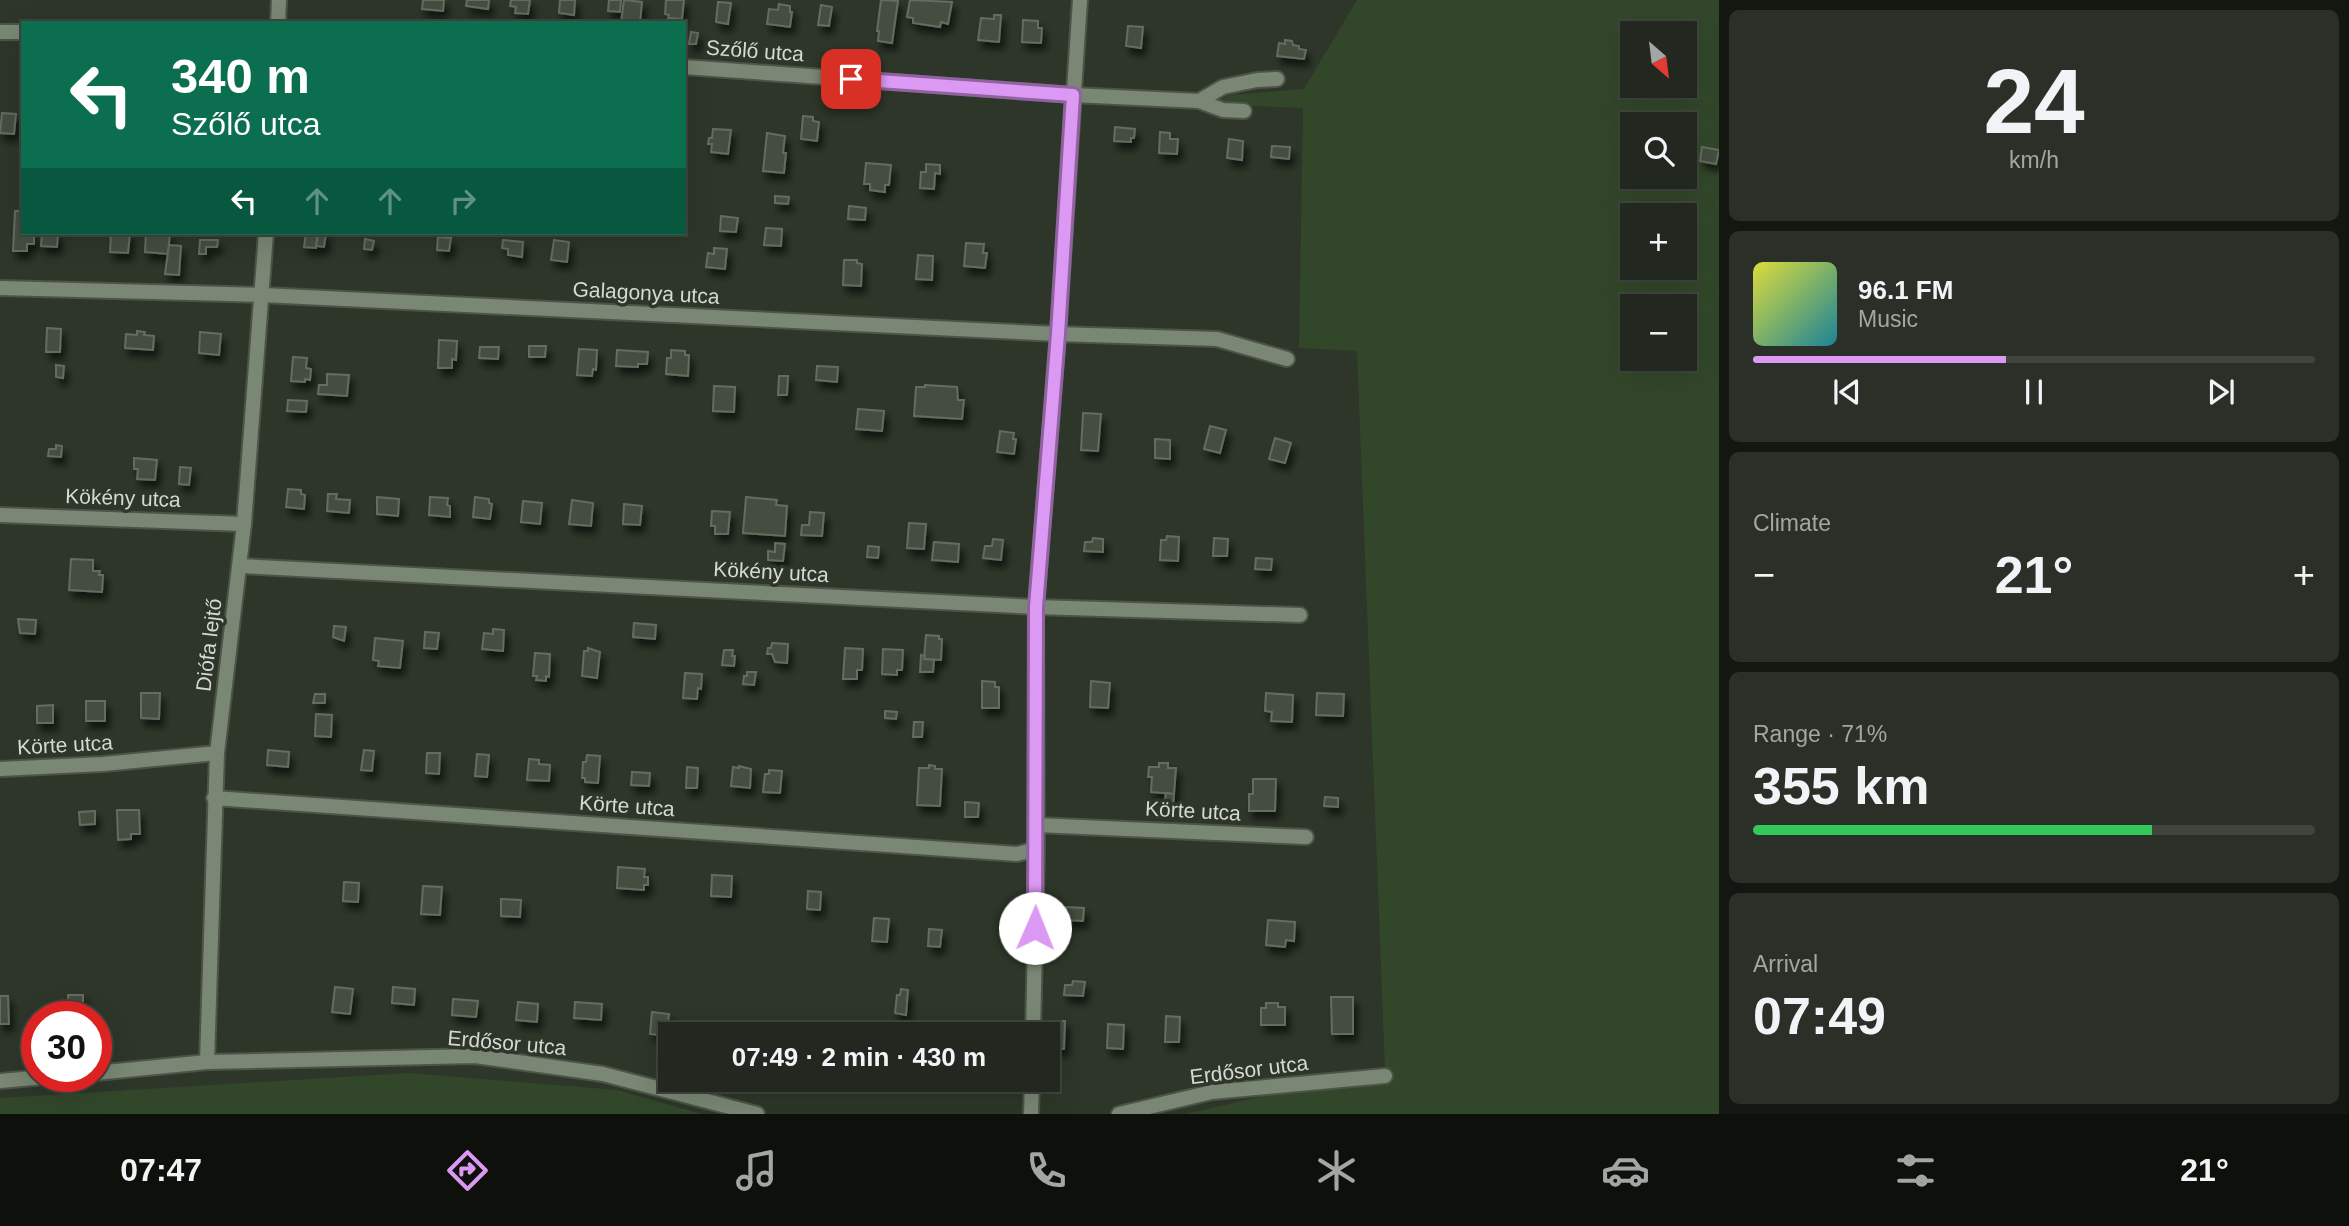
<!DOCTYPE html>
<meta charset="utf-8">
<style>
:root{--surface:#22281f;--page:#2a3028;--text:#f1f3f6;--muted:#a2a6a4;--line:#3f443d;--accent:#dc99f4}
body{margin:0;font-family:Arial,sans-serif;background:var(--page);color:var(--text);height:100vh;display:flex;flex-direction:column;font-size:26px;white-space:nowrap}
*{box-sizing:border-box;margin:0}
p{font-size:23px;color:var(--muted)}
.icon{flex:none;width:38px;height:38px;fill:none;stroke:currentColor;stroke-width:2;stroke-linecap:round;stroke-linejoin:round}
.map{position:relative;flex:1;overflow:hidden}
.drawer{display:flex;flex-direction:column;gap:10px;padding:10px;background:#131611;width:630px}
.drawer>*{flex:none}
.guide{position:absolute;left:21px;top:21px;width:665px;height:214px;border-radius:0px;box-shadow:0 7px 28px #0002,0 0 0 2px var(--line);background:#0b6e4f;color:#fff;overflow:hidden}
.needle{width:46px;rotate:152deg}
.tools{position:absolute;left:1620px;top:21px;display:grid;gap:14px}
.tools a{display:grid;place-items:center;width:77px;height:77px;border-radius:0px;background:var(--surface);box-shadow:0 7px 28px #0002,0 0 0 2px var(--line);font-size:35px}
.speed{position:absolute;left:21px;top:1001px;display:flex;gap:14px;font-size:35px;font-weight:700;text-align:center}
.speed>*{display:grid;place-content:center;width:91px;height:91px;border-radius:50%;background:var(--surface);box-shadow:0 7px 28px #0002,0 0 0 2px var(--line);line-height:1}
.speed .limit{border:10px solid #d22;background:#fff;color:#111}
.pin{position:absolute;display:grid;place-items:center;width:60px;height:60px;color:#fff;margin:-30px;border-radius:14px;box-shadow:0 4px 10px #0006}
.me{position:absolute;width:77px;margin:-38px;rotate:1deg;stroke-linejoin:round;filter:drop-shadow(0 0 5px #0008)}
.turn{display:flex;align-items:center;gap:24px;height:147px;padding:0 35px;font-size:32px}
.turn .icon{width:91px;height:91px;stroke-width:2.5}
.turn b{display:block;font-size:49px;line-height:60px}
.lanes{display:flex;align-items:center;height:66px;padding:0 35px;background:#0003;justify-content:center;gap:35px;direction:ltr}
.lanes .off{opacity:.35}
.big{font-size:52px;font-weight:700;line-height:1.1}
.drawer .card{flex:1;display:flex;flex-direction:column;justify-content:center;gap:10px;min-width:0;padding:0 24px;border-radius:10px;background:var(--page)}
.drawer .dial{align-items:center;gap:0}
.dial b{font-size:91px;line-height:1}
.song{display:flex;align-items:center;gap:21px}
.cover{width:84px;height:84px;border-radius:10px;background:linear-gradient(135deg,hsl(60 70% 55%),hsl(190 70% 35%))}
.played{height:7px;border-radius:4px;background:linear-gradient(90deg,var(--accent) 45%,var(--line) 45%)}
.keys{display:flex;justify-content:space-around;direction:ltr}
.heat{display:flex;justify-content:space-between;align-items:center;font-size:38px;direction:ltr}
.charge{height:10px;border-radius:5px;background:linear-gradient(90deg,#34c759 71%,var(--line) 0)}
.trip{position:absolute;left:658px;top:1022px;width:402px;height:70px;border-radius:0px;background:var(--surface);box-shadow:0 7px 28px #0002,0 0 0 2px var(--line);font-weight:700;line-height:70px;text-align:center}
.menu{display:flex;height:112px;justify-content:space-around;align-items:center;background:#0e100c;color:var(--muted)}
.menu .icon{width:49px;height:49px}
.menu .on{color:var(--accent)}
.menu b{font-size:32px;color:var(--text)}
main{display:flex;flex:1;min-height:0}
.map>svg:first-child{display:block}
.green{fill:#32472a;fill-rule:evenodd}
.building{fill:#444e40;stroke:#636d5e;stroke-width:2;filter:url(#shadow)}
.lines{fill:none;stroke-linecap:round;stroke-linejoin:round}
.minor-casing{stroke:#4b5447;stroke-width:18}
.minor{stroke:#7a8774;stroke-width:14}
.route-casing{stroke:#8f639f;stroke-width:18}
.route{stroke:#dc99f4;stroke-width:12}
.labels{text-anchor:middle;stroke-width:7;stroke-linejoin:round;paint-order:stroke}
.street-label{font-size:21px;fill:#d4dad1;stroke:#2d3629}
</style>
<main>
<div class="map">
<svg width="1719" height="1114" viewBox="0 0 1719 1114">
<defs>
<filter id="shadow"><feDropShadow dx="4" dy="7" stdDeviation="3.5" flood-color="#0009"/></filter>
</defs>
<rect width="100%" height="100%" fill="#2d3629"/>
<g class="green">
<path d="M 1357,0 L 1719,0 L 1719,1114 L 1186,1114 L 1385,1068 L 1357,351 L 1299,348 L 1303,108 L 1230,105 L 1219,100 L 1230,95 L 1304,89 ZM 1633,33 L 1685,33 L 1685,86 L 1633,86 ZM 1633,124 L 1685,124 L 1685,177 L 1633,177 ZM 1633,215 L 1685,215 L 1685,268 L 1633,268 ZM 1633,306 L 1685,306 L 1685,359 L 1633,359 Z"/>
<polygon points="409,1073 617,1090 702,1114 0,1114 0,1098"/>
</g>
<g class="building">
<polygon points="423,0 444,0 443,11 422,9"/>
<polygon points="467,0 489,0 488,9 466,6"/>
<polygon points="511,0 530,0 528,14 515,13 516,7 510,6"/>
<polygon points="560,0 575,0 574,15 559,13"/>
<polygon points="609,0 621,0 620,12 608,11"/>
<polygon points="624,0 642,2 640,23 621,23"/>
<polygon points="666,0 684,0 682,19 668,18 669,15 665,14"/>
<polygon points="881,0 898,1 892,43 878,41 879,31 877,31"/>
<polygon points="910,0 952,2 948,24 941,22 940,27 913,23 913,18 907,17"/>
<polygon points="718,2 731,3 728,24 716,22"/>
<polygon points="779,4 790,6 790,12 792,12 790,27 767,24 769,9 778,10"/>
<polygon points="821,5 832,7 829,26 818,25"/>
<polygon points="994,15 1001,15 999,42 978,40 981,18 994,19"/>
<polygon points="1023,20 1038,21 1038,28 1042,28 1041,43 1022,42"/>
<polygon points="1128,26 1143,27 1141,48 1126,46"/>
<polygon points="691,32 698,33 696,44 689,44"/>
<polygon points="1285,40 1292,41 1293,45 1299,46 1299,49 1306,50 1304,59 1277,56 1279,43 1285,44"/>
<polygon points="2,113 16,114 14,134 0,133"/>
<polygon points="803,116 813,117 813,121 819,122 817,141 801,139"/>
<polygon points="1115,127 1135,129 1134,138 1131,138 1131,142 1114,141"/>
<polygon points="713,129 731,130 728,154 711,152 712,144 708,144 709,138 712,138"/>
<polygon points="1160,132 1170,133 1170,139 1178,139 1177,154 1159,153"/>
<polygon points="767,133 785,136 783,153 786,153 784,173 763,171"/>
<polygon points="1229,139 1243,141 1242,160 1227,158"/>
<polygon points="1272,146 1290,147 1289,159 1271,157"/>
<polygon points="1702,147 1719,150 1716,164 1700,161"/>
<polygon points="866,163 891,165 889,185 885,185 885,192 870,190 870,184 864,184"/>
<polygon points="926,164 940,165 940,174 935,173 934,189 920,188 921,172 926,172"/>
<polygon points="775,196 789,197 788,204 775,203"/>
<polygon points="849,206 866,208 865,220 848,219"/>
<polygon points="15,211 23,211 23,233 34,233 34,244 27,244 27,251 13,251"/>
<polygon points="721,216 738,218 736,232 720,231"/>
<polygon points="766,228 782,229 781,246 764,245"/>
<polygon points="42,233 58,233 57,247 41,246"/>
<polygon points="111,233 130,233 128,253 110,252"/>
<polygon points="146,233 170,233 168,254 145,252"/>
<polygon points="306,233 318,233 316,248 304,247"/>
<polygon points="318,233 326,233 324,247 316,246"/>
<polygon points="438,237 451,238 449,251 437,250"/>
<polygon points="365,239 374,241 372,250 364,249"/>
<polygon points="200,240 218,240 217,247 206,247 206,254 199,254"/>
<polygon points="503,240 523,242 522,257 508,255 508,249 502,248"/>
<polygon points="554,240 569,242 567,262 551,260"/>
<polygon points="966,243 984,244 983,253 987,253 985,268 964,266"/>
<polygon points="169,245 181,246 179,275 165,274"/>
<polygon points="714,248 727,249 725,269 706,267 708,253 714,254"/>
<polygon points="918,255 933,256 932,280 916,279"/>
<polygon points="844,260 857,260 857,263 862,264 861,286 843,285"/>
<polygon points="47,328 61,329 60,352 46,352"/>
<polygon points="137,331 145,332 144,335 154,336 153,350 125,348 126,334 137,335"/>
<polygon points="200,332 221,334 219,355 199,353"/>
<polygon points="439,340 457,341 456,360 452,359 452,368 438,368"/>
<polygon points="529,346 546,346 545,357 529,357"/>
<polygon points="480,347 499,347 498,359 479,358"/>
<polygon points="579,349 597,350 596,370 593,369 592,376 577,375"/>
<polygon points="617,350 648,352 647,364 638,364 638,367 616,366"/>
<polygon points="671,350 685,351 685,355 689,355 688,376 666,374 667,358 671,358"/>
<polygon points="293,357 307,358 306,368 311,369 310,380 305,379 305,382 291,381"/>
<polygon points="56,365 64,366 63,378 56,377"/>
<polygon points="817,366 838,367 837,382 816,380"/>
<polygon points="327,374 349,375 347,396 318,394 319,385 327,385"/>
<polygon points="779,376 788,376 787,395 778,395"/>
<polygon points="925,385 957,387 958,400 964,400 962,419 914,416 916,387 925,387"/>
<polygon points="714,386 735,387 734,412 713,411"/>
<polygon points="288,400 307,401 306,412 287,411"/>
<polygon points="858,409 884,411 882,431 856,429"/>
<polygon points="1083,413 1101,414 1098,451 1081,450"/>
<polygon points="1210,426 1226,430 1220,453 1204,449"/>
<polygon points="1000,431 1014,433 1013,439 1016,439 1014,454 997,452"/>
<polygon points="1275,438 1291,443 1285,463 1269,459"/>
<polygon points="1155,439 1170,440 1170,459 1155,458"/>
<polygon points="56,445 62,446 61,457 48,456 49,449 56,449"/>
<polygon points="134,458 157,460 155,480 137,479 138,469 134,469"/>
<polygon points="180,467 191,468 189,485 179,484"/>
<polygon points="288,489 301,490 301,494 305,495 304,509 286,507"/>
<polygon points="328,494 337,494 336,499 350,500 349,513 327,511"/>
<polygon points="377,497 399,499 398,516 377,514"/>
<polygon points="430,497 448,498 447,505 450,506 450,517 429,515"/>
<polygon points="475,497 489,499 489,503 492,504 490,519 473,517"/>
<polygon points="746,497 777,500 776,505 787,506 785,536 743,533"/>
<polygon points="572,500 593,503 591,526 569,524"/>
<polygon points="523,501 542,503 540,524 521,522"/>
<polygon points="624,504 642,506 640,525 623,524"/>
<polygon points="712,511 730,512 728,534 715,534 715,526 711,526"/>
<polygon points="810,512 824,513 822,536 801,535 802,525 809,525"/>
<polygon points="909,523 926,524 924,549 907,548"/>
<polygon points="1167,536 1179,537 1178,561 1160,560 1161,540 1166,540"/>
<polygon points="1093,538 1103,539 1103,552 1084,551 1085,542 1092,542"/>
<polygon points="1214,538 1228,539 1227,556 1213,556"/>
<polygon points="993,539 1003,540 1001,560 983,558 985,546 992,546"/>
<polygon points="934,542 959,544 958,562 932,560"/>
<polygon points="775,543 785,544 783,561 768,560 768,551 775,552"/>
<polygon points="868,546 879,547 878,558 867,557"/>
<polygon points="1256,558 1272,559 1271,570 1255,569"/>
<polygon points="71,559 93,560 93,571 100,571 99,575 103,575 102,592 69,590"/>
<polygon points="18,619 36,620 35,634 20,633"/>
<polygon points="634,623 656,625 655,639 633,637"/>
<polygon points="334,626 346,627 344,641 333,637"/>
<polygon points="493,629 504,630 503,651 482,649 484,633 493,634"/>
<polygon points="425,632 439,633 437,649 424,648"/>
<polygon points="926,635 939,636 939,639 942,639 941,660 924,659"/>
<polygon points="375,638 403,641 400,668 378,666 379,661 373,660"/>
<polygon points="772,643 788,644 787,663 775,662 772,654 767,654 768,648 771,648"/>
<polygon points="588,648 600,652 597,678 582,676 584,651 588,651"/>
<polygon points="845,648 863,649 862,670 857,670 857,679 843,679"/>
<polygon points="883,649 903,650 902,670 897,670 897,675 882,674"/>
<polygon points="724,650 733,650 732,656 735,656 734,666 722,665"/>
<polygon points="535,653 550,654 549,677 546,676 546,681 536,680 537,676 533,676"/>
<polygon points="921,655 925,656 924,659 934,660 933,672 920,672"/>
<polygon points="747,672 756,672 754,685 743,684 744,676 747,676"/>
<polygon points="685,673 702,674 701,689 698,688 697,699 683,698"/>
<polygon points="982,681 995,682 995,687 999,687 999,708 982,708"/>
<polygon points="1091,681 1110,683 1108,708 1090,707"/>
<polygon points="141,693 160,693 159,719 141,718"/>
<polygon points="1266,693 1293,695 1292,722 1271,721 1272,712 1265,711"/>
<polygon points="1317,693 1344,694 1343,716 1316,715"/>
<polygon points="315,694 325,694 325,703 313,703"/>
<rect x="86" y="701" width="19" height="20"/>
<polygon points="53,705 53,723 37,723 37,706"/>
<polygon points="885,711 897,712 896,719 885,718"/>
<polygon points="316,714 332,715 331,737 315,736"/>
<polygon points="914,722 923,722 922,737 913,737"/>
<polygon points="268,750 289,752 288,767 267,765"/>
<polygon points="364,750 374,751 372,771 361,770"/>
<polygon points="427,753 440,753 439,774 426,773"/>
<polygon points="477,754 489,755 487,777 475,776"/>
<polygon points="587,755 600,756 598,783 585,782 585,778 582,778 583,762 586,762"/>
<polygon points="529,759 539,760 539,764 550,765 549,781 527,780"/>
<polygon points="1159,763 1168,763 1168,768 1176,768 1174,794 1151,792 1152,777 1148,777 1149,767 1159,767"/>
<polygon points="929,765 935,766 935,769 942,769 940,806 917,805 919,768 929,768"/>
<polygon points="739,766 751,769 750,788 731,786 733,767 739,768"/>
<polygon points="687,767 698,768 697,788 686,788"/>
<polygon points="769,770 782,771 780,793 763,792 765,774 769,774"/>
<polygon points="632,772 650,773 649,786 631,785"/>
<polygon points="1253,779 1276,779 1275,811 1249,811 1249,794 1253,794"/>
<polygon points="1166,793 1174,794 1173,806 1164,806"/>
<polygon points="1325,797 1338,798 1338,807 1324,806"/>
<polygon points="965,802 979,803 978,817 965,817"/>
<polygon points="117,810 139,810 140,834 131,834 131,839 118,840"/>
<polygon points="95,811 95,824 80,825 79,812"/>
<polygon points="618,867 645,869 644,877 648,877 648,885 644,885 644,890 617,888"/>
<polygon points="712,875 732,876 731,897 711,896"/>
<polygon points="344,882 359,883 358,902 343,901"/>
<polygon points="423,886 442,887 440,915 421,914"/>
<polygon points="808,891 821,892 820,910 807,909"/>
<polygon points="501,899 521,900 520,917 501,916"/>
<polygon points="1066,907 1084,908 1083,921 1065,920"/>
<polygon points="874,918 889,919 887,942 872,941"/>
<polygon points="1268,920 1295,922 1294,941 1286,940 1285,947 1266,945"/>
<polygon points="929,929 942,930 940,947 928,946"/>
<polygon points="1073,981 1085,982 1083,996 1064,995 1065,985 1072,985"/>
<polygon points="335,987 353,989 350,1014 332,1012"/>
<polygon points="393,987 415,989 414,1005 392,1003"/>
<polygon points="901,989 908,990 906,1015 895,1013 897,995 900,995"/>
<polygon points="68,995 83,995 83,1014 69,1015"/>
<polygon points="0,996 8,996 9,1024 0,1024"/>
<polygon points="1331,997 1353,997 1353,1034 1332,1034"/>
<polygon points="453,999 478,1001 476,1017 452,1015"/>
<polygon points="518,1002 538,1004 537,1022 516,1020"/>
<polygon points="575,1002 602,1004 601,1020 574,1018"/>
<polygon points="1266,1003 1278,1003 1278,1007 1285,1007 1285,1025 1261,1025 1261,1008 1266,1008"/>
<polygon points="43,1007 56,1007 57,1017 43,1017"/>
<polygon points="652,1012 669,1014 666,1036 650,1034"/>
<polygon points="1166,1016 1180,1017 1179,1042 1165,1042"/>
<polygon points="1052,1021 1065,1021 1064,1049 1050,1048"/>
<polygon points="1108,1024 1124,1025 1123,1049 1107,1048"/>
</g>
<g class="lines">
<defs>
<g id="minor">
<polyline points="278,23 279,0"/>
<polyline points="0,32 23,32"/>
<polyline points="684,67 1073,95 1199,101 1223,87 1257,80 1277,79"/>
<polyline points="1199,101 1223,110 1244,111"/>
<polyline points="0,288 263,295 1058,334 1217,339 1287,359"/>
<polyline points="0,515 244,524"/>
<polyline points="240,566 1036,607 1300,615"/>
<polyline points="0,769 103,764 217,753"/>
<polyline points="214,798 1017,854 1037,849"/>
<polyline points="1037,825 1306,837"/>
<polyline points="1033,1034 1037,849 1036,607 1058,334 1080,0"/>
<polyline points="207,1062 217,753 244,524 266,233"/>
<polyline points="96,1073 207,1062 475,1056 603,1074 757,1114"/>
<polyline points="0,1081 55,1076"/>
<polyline points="1031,1114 1032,1080"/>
<polyline points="1119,1114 1212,1092 1385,1076"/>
</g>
</defs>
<use href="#minor" class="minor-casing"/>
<use href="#minor" class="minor"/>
</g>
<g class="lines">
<defs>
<polyline id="route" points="851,79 1073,95 1058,334 1036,607 1035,928"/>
</defs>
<use href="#route" class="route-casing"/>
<use href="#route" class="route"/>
</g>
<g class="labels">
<g class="street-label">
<text transform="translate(755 51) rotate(4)" y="7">Szőlő utca</text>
<text transform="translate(646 293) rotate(3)" y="7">Galagonya utca</text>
<text transform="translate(123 498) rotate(2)" y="7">Kökény utca</text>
<text transform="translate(771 572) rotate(3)" y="7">Kökény utca</text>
<text transform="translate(209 645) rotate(-83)" y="7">Diófa lejtő</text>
<text transform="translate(65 745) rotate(-3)" y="7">Körte utca</text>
<text transform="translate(627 806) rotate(4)" y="7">Körte utca</text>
<text transform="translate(1193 811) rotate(3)" y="7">Körte utca</text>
<text transform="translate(507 1043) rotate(5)" y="7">Erdősor utca</text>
<text transform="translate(1249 1070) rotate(-7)" y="7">Erdősor utca</text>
</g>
</g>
</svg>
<div class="tools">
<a><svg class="needle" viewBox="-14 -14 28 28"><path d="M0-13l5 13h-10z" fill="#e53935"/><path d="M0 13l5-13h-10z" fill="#a2a6a4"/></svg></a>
<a><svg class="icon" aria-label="search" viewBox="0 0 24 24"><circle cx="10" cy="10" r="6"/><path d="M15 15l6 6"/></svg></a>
<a>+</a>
<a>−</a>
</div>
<div class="speed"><div class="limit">30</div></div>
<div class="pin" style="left:851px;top:79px;background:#d93025"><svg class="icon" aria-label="arrive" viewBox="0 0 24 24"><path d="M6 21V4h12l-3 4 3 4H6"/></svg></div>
<svg class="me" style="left:1035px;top:928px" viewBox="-20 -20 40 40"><circle r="19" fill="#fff"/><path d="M0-13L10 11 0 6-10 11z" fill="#dc99f4"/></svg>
<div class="trip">07:49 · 2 min · 430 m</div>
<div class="guide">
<div class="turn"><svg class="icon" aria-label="left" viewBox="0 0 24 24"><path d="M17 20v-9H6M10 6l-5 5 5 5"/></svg><div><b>340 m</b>Szőlő utca</div></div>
<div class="lanes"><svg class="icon" aria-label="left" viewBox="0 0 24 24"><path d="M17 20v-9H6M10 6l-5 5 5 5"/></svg><svg class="icon off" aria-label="ahead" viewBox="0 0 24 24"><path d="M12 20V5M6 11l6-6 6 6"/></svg><svg class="icon off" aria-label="ahead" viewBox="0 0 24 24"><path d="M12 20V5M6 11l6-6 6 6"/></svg><svg class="icon off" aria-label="right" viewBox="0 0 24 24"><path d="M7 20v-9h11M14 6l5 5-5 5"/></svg></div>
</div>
</div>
<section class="drawer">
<div class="card dial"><b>24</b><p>km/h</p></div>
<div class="card">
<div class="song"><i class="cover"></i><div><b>96.1 FM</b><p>Music</p></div></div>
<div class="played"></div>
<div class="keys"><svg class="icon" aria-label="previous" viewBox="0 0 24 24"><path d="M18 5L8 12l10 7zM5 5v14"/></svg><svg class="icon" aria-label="pause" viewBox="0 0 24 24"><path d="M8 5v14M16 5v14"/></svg><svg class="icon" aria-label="next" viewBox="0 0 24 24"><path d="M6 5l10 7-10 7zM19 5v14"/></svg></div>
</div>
<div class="card"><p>Climate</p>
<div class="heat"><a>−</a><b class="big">21°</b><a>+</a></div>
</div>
<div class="card"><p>Range · 71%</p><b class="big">355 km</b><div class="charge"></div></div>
<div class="card"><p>Arrival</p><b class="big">07:49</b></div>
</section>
</main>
<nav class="menu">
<b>07:47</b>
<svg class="icon on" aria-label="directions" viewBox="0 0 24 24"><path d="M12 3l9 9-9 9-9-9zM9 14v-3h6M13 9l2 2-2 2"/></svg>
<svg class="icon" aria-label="music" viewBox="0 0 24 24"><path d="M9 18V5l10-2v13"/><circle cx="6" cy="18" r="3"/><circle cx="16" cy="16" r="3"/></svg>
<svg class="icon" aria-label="phone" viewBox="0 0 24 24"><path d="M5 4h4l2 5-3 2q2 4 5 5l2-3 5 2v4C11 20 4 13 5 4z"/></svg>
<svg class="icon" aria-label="climate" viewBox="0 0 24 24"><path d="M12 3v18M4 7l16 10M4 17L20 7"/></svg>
<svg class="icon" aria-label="car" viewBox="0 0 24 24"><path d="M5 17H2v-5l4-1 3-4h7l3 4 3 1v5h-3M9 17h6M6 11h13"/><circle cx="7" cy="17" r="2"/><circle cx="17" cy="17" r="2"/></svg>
<svg class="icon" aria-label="filters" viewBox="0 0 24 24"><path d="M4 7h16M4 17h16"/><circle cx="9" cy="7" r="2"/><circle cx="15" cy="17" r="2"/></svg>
<b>21°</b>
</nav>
